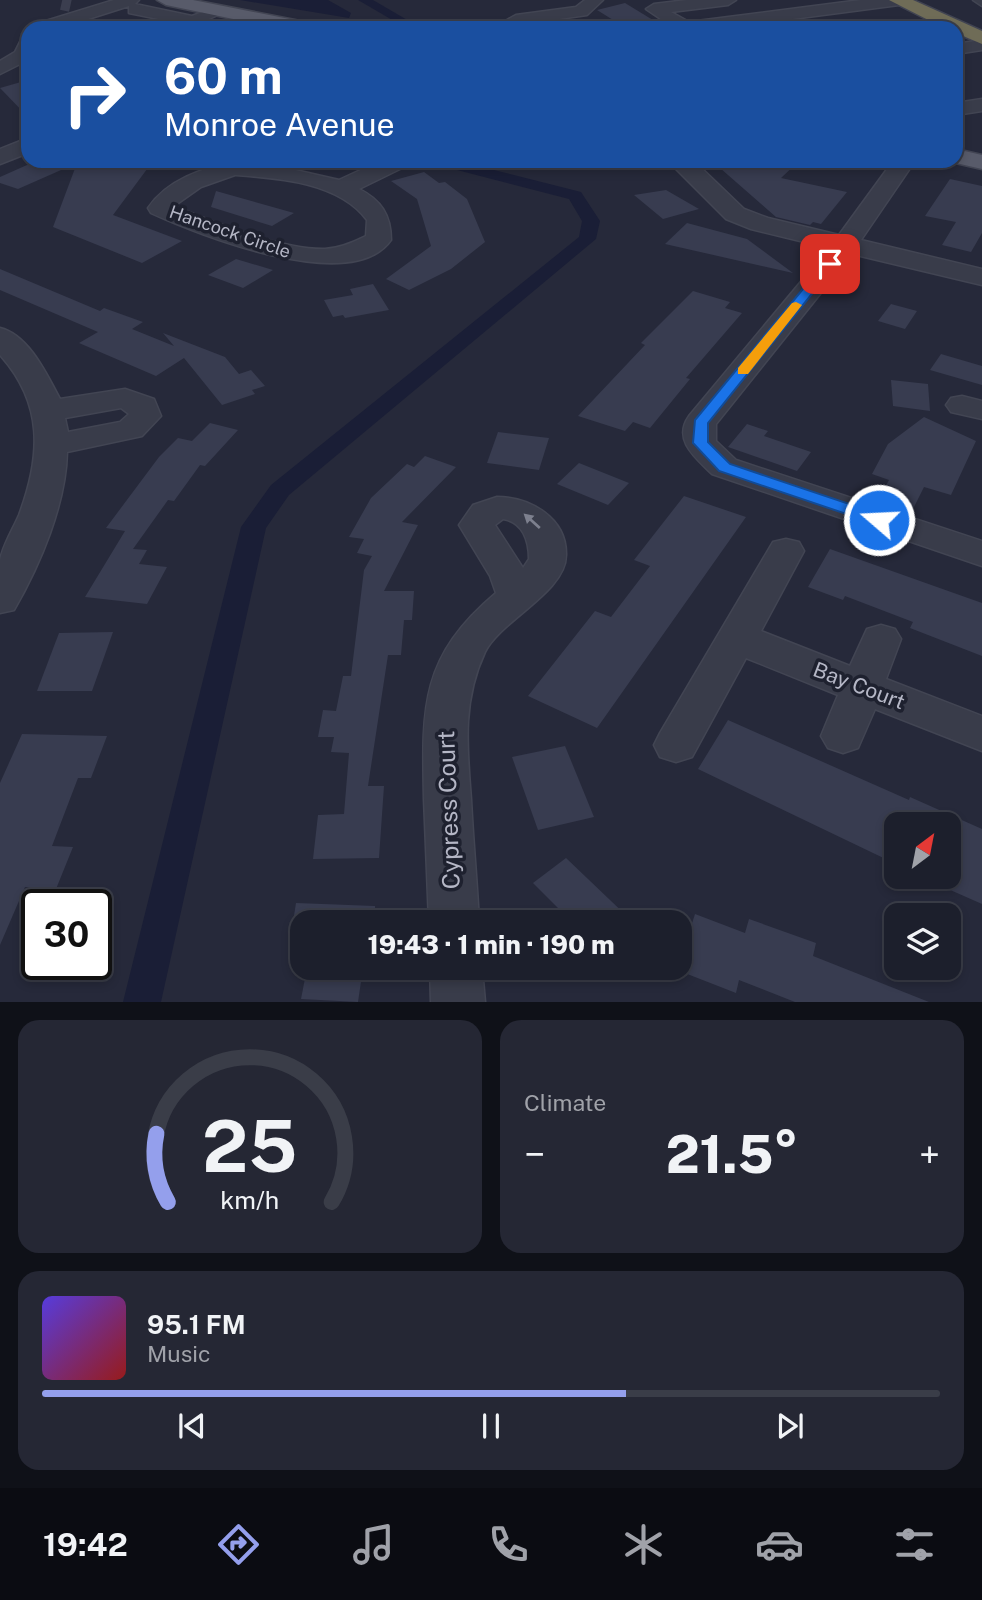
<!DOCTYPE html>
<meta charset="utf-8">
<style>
:root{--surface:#1c1f2c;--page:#252734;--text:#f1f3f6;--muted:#a0a2a9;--line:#3a3d48;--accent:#949fec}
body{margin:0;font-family:"Public Sans",sans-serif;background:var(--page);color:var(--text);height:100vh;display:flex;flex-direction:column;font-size:26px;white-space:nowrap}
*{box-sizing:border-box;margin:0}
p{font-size:23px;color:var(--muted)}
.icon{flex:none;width:38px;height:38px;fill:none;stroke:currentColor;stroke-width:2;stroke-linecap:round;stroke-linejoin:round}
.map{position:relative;height:1002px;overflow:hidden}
.side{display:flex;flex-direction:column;gap:18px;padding:18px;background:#0f1118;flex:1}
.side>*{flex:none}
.top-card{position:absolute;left:21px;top:21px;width:942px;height:147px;border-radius:21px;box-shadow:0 4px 10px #0003,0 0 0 2px var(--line);background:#1a4fa0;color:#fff;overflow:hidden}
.needle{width:46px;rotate:32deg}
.fabs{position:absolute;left:884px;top:812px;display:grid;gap:14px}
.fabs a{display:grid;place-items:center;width:77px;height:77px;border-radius:14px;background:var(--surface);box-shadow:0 4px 10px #0003,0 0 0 2px var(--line);font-size:35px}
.speed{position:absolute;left:21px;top:889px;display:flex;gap:14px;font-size:35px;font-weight:700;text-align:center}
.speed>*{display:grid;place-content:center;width:91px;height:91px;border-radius:50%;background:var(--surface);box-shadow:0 4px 10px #0003,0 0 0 2px var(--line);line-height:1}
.speed .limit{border:4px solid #111;border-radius:10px;background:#fff;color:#111}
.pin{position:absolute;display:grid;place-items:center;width:60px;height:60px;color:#fff;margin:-30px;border-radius:14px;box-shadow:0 4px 10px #0006}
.me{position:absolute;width:77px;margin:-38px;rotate:289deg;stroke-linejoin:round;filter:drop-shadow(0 0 5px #0008)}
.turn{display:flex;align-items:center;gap:24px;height:147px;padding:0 28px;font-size:32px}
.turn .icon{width:91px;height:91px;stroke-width:2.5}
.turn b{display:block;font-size:49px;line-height:60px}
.big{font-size:52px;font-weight:800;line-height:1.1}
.side .widget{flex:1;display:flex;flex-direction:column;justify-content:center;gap:10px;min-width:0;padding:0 24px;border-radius:21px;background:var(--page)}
.side .dial{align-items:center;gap:0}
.dial svg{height:182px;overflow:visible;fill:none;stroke:var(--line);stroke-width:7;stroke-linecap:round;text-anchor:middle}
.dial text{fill:var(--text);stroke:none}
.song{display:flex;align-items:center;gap:21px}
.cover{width:84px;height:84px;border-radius:10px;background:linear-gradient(135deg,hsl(250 70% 55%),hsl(0 70% 35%))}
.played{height:7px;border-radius:4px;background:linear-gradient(90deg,var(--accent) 65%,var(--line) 65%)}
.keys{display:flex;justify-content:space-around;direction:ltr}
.heat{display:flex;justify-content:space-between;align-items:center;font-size:38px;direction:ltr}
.side .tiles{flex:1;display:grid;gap:18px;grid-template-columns:1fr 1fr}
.widget:last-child{grid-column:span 2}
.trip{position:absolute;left:290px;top:910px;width:402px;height:70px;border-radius:21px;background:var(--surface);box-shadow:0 4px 10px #0003,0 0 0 2px var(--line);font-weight:800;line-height:70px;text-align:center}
.tab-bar{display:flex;height:112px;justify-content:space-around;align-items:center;background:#0b0c12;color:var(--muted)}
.tab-bar .icon{width:49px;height:49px}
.tab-bar .on{color:var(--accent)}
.tab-bar b{font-size:32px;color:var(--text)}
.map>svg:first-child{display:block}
.water{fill:#1a1e36}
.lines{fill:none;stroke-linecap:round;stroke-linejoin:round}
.canal{fill:#1a1e36;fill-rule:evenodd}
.building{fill:#383c50}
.minor-tunnel{stroke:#3b3e4f;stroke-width:18;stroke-dasharray:18 10;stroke-linecap:butt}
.minor-casing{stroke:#424553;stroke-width:3}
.major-casing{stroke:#424553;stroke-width:3}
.highway-casing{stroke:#414452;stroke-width:3}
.minor{fill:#393c4a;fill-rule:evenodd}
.major{fill:#585b6a;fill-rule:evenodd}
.highway{fill:#6f6c57;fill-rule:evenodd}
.oneway{fill:#7d808e}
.route{fill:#1a73e8;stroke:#114b97;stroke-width:2}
.slow{fill:#f59e0b}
.labels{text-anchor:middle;stroke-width:7;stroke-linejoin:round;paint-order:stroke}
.far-street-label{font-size:18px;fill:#b5b7c6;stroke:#1e212f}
.street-label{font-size:21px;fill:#b5b7c6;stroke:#1e212f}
.near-street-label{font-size:24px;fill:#b5b7c6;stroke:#1e212f}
</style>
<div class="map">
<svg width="982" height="1002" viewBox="0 0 982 1002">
<rect width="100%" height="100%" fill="#26293a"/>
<polygon class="water" points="240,0 328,0 351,13 349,18"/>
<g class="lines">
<g class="canal">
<polygon points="358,0 373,0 421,28 406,28"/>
<polygon points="432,161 458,161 581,192 600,221 596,239 289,495 266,528 161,1002 123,1002 241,527 271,485 579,237 582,221 569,199 434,164"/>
</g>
</g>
<g class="building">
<polygon points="625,3 666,28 626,28 597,10"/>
<polygon points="28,80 28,117 0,88"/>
<polygon points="36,161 153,161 113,215 182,241 142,263 53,227 77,163 18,189 0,183 0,177"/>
<polygon points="712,161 799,161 781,178 847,192 821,224 813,222 810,225 776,217"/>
<polygon points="424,172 439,183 445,182 467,199 485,242 451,269 409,290 386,279 431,246 417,199 391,181"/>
<polygon points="950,179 982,186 982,233 971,252 942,245 956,222 925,216"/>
<polygon points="666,190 699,209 663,219 634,195"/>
<polygon points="216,191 294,213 272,226 211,207"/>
<polygon points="687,223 747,239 793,273 665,244"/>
<polygon points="236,259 273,270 243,288 208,275"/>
<polygon points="0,269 100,311 104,308 143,322 132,329 174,346 163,333 225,357 239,374 251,370 265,386 252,390 255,394 222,405 184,358 156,376 79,343 98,332 0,290"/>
<polygon points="373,284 389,310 345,318 343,315 333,317 324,300 353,295 350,289"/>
<polygon points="693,291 730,302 725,308 742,313 686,378 690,379 650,428 633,422 625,431 578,416 645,345 641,343"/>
<polygon points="891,304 917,311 905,329 878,321"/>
<polygon points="941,354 982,366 982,385 930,370"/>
<polygon points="891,380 928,384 930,411 893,406"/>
<polygon points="924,417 976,441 951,495 924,487 913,509 879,498 889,480 872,474 888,444"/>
<polygon points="210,423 238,430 205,466 200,465 174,501 168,500 133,549 147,550 139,564 167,567 147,604 85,597 125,531 106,528 159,457 178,438 192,441"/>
<polygon points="747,424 768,431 764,436 811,452 797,471 728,447"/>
<polygon points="498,432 549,438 539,470 487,463"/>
<polygon points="425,456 456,467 402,522 418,525 384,591 414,591 412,620 404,620 401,655 388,655 368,786 384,786 379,858 313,859 318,815 344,814 349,753 331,752 334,737 318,737 323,710 336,711 343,676 351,676 364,570 372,556 357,553 364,539 349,537 371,498 407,464 414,467"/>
<polygon points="579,463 629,483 608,505 557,484"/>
<polygon points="684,496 746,517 597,728 528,696 595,611 611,617 650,566 634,560"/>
<polygon points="830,549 982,603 982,656 910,628 913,622 845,596 843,600 808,587"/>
<polygon points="113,632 92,691 37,691 59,633"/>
<polygon points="728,720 909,800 910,797 982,829 982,904 948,889 948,824 896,824 896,864 698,769"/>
<polygon points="22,734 107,736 91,778 78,778 52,846 73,847 56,889 25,887 0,945 0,783"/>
<polygon points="565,746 594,817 538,830 512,757"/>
<polygon points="566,858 633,922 572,922 533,883"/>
<polygon points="296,903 375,906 375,922 293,922"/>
<polygon points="695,914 745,933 749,919 816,943 813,956 929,1002 795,1002 739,980 736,993 677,970 681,968 681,958"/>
<polygon points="307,968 363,968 358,1002 301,999"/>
</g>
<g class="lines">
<polyline class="minor-tunnel" points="62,1 71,3"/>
<defs>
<g id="minor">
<polygon points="114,0 139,0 135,4 192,16 219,6 227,11 193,26 129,13 129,6 60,28 33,28 36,24"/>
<polygon points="585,0 603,0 587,15 531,23 536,28 516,28 507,20 516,15 576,7"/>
<polygon points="687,0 736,0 728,5 671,12 689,22 861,0 907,0 899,5 725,28 674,28 646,9 654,4"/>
<polygon points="973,0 982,0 982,6"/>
<polygon points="279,18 285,19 288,23 285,27 256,28"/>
<polygon points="28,37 28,60 0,74 0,61 15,52 22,38"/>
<polygon points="982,40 982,50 956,54 956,44"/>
<polygon points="982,99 982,111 956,115 956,103"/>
<polygon points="28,138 28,153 0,164 0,149"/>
<path d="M 234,161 L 282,167 L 339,180 L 380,161 L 409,161 L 406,166 L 359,189 C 381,200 391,215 391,240 C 352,296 199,235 151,213 L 148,208 C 168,179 202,169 234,161 ZM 235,175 C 278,178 339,182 367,220 L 366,236 C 352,243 340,248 325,249 C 284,250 212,222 174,206 L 201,187 Z"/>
<path d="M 675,161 L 694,161 L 744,209 L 768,218 L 839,235 L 893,161 L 915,161 L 861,240 L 982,269 L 982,285 L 852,254 L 716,424 L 716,441 L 736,460 L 982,541 L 982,566 L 712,474 C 696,458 672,440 689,416 L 829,248 L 751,229 L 726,219 L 676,169 L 673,164 Z"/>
<path d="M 0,328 C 29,335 47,375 60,399 L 125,389 L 154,399 L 161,416 L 142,436 L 67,452 C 66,504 40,565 14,610 L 0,613 C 0,597 0,576 0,560 C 3,545 13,529 19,515 C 41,456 44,404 0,355 ZM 121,408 L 129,414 L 120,422 L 68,432 L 65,418 Z"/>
<polygon points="962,396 982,401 982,419 951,412 946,405 951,398"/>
<path d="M 497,497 C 530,497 567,518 566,555 C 566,592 501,620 485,652 C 462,701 467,747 471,799 C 473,840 477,881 479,922 L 429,922 C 427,881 426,840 424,799 C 422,707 420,657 496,593 L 490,576 L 459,525 L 473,505 ZM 503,519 C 523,522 529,541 529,559 L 523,568 L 495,525 Z"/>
<polygon points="786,539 799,542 804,551 761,631 850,666 867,629 881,625 895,629 901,639 886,679 982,716 982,751 875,709 858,748 843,753 828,748 821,736 838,695 746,658 692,757 676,762 660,757 654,745 660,733 773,542"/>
<polygon points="430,968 482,968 485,1002 431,1002"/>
</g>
<g id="major">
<polygon points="157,0 193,0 305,22 315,28 277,28 166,5"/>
<polygon points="956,149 982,155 982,169 947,161 956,161"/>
</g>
<polygon id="highway" points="889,0 913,0 982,31 982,44 956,33 956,28 944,28"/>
</defs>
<use href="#minor" class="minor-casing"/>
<use href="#major" class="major-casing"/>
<use href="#highway" class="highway-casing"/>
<use href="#minor" class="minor"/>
<use href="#major" class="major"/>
<use href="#highway" class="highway"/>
</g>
<defs><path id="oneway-solid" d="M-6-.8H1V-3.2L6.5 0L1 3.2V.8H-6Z" transform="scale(1.75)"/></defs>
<use class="oneway" href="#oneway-solid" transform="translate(532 521) rotate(-138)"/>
<polygon class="route" points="826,261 836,264 708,423 708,442 730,464 885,516 887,520 879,525 719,471 693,443 695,420"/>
<polygon class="slow" points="796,302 802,305 748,374 738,374 738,368 792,303"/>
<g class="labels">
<g class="far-street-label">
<text transform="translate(230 232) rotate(19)" y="6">Hancock Circle</text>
</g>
<g class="street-label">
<text transform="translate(859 686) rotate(21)" y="7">Bay Court</text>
</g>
<g class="near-street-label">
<text transform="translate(449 810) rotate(-92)" y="8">Cypress Court</text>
</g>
</g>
</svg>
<div class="fabs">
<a><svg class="needle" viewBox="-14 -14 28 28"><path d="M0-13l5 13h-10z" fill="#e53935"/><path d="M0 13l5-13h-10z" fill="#a0a2a9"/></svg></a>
<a><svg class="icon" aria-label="layers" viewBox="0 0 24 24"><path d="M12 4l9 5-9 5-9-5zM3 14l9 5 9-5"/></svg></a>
</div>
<div class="speed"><div class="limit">30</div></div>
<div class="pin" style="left:830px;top:264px;background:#d93025"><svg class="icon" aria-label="arrive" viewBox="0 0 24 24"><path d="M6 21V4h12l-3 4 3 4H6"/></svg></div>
<svg class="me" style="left:879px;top:520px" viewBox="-20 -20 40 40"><circle r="17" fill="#1a73e8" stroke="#fff" stroke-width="3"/><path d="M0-11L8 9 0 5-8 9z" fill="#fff"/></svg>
<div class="trip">19:43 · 1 min · 190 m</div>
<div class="top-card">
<div class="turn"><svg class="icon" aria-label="right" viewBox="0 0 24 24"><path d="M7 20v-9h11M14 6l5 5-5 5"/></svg><div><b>60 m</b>Monroe Avenue</div></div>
</div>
</div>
<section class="side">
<div class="tiles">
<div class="widget dial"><svg viewBox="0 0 100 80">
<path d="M14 69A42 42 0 1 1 86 69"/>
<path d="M14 69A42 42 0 0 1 9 39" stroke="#949fec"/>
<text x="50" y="56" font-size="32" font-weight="700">25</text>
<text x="50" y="72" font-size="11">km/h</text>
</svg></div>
<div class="widget"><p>Climate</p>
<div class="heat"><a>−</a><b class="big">21.5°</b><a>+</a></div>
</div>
<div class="widget">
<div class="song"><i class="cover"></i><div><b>95.1 FM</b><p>Music</p></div></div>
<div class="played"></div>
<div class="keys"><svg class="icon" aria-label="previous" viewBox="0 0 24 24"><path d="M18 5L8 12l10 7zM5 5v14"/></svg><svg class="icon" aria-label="pause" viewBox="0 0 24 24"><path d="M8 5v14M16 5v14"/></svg><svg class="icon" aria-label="next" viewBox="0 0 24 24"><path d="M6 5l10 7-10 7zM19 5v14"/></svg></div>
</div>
</div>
</section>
<nav class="tab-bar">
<b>19:42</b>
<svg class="icon on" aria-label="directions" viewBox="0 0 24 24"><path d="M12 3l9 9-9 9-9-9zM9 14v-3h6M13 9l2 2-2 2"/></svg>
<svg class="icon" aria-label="music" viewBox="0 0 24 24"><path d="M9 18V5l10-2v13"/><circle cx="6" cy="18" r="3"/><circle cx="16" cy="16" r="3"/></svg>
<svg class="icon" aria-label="phone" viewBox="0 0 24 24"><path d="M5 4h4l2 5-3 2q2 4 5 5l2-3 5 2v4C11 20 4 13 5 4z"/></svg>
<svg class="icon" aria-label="climate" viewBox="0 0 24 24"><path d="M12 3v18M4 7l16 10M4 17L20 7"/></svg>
<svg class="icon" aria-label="car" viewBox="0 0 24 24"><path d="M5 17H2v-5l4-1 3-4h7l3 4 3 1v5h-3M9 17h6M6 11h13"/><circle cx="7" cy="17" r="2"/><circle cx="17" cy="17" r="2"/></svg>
<svg class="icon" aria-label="filters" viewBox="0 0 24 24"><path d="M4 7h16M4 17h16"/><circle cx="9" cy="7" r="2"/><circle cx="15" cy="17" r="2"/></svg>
</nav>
